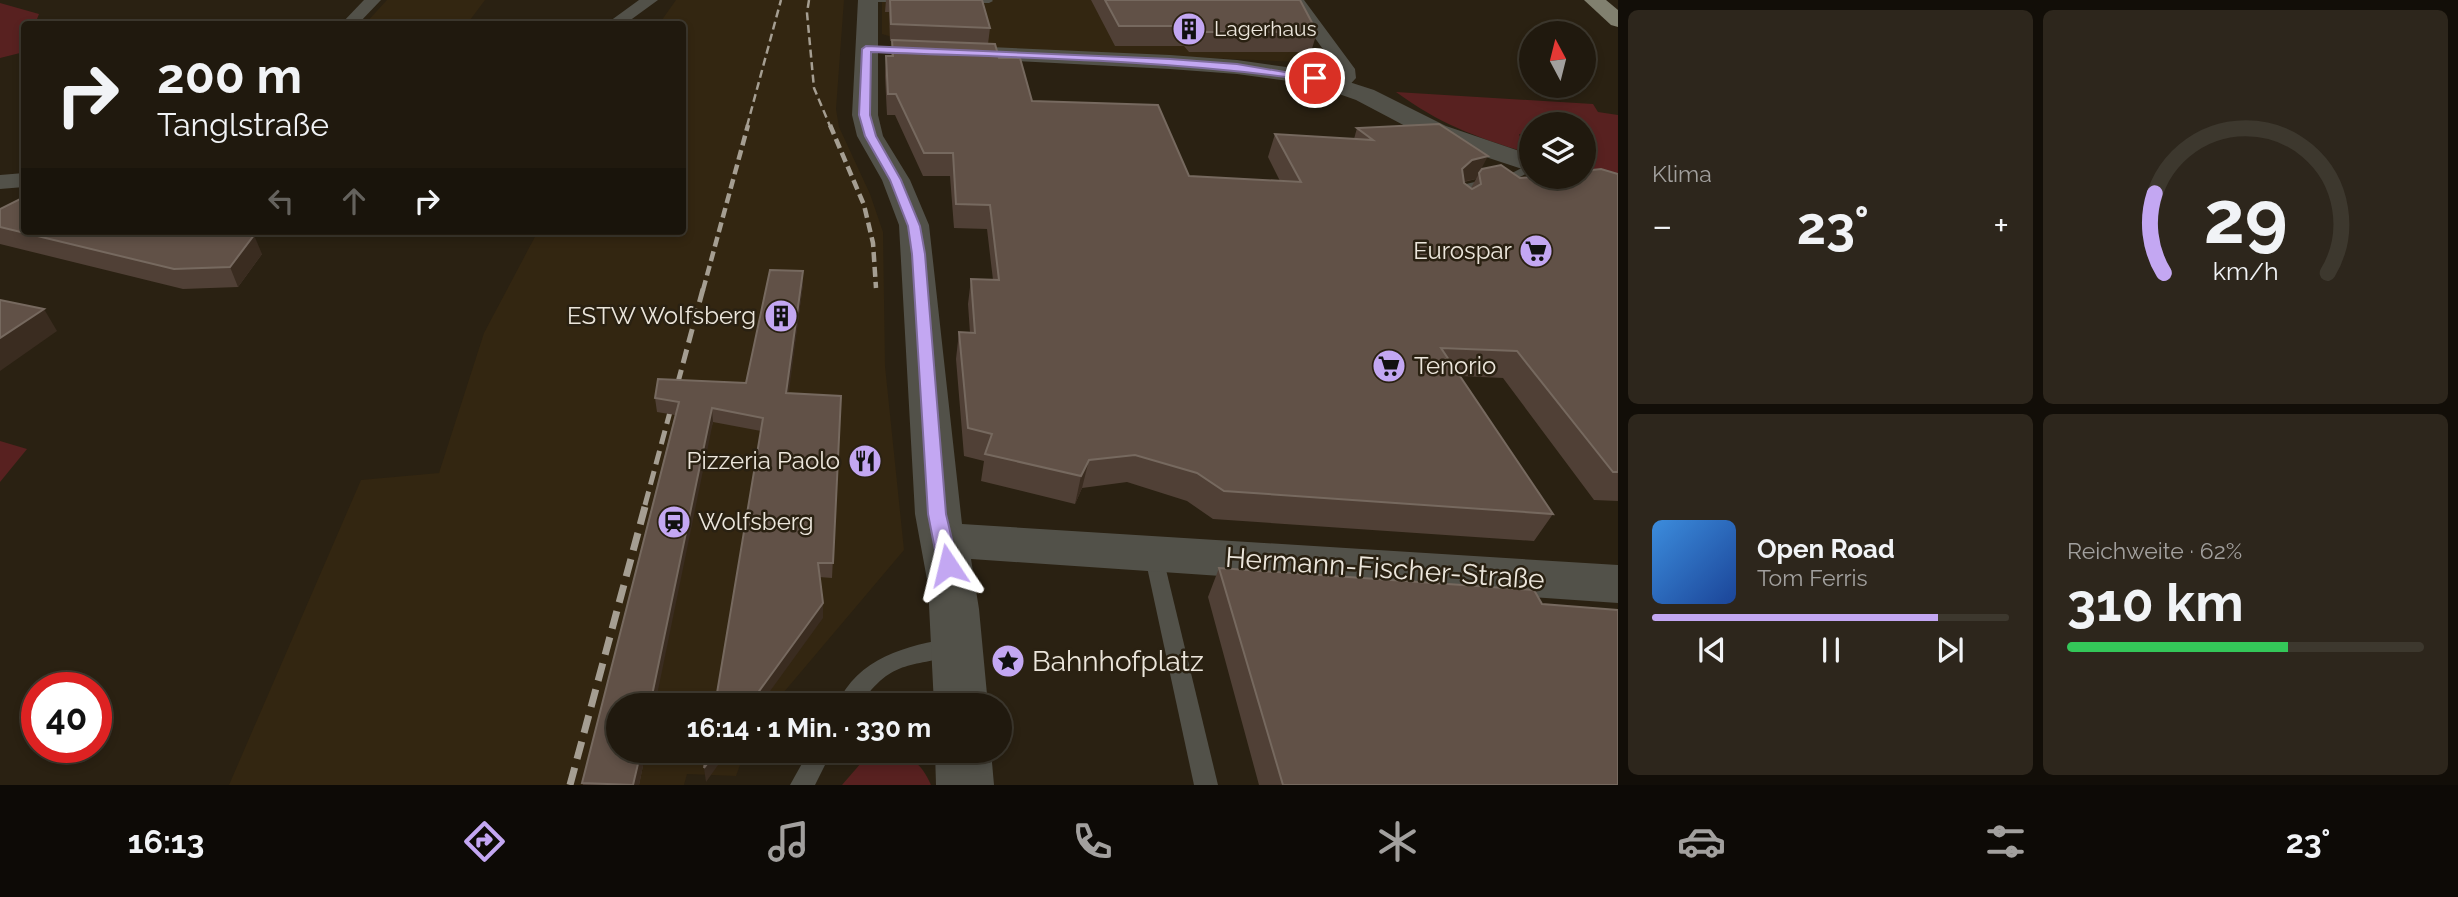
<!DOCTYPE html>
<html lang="de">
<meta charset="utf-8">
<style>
:root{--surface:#20190e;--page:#2d261c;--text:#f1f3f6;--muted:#a2a09e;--line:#3d382e;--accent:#c3a7f2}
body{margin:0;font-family:Raleway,sans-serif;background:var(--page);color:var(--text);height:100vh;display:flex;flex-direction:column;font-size:26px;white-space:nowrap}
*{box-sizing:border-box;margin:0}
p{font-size:23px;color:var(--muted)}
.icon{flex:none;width:38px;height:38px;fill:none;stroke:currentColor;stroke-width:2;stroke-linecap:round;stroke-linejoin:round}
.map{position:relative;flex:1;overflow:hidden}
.drawer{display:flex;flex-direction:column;gap:10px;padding:10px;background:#120e08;width:840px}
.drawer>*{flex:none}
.guide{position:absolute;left:21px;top:21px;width:665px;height:214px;border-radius:7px;box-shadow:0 4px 10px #0003,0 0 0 2px var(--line);background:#20190e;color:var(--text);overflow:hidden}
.needle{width:46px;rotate:353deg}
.controls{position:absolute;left:1519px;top:21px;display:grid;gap:14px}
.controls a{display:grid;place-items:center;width:77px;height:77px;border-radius:50%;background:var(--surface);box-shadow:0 4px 10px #0003,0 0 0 2px var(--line);font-size:35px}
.speed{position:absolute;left:21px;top:672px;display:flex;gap:14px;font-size:35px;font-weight:700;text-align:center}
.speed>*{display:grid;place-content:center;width:91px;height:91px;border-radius:50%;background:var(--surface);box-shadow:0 4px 10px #0003,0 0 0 2px var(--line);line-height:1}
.speed .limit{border:10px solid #d22;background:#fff;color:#111}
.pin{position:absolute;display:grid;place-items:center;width:60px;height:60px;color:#fff;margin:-30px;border:4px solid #fff;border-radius:50%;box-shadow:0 2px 7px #0007}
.me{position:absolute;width:77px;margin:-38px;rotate:350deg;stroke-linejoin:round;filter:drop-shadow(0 0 5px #0008)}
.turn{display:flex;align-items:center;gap:24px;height:147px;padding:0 21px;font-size:32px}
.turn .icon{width:91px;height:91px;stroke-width:2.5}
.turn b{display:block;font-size:49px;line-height:60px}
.lanes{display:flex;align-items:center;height:66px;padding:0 21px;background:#0003;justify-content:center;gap:35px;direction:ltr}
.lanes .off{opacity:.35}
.big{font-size:52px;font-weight:700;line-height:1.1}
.drawer .card{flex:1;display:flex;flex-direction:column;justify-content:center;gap:10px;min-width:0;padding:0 24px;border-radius:10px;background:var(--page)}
.drawer .dial{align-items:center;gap:0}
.dial svg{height:182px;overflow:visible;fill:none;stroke:var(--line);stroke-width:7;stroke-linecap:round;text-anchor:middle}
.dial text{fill:var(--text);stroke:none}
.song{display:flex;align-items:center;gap:21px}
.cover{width:84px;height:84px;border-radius:10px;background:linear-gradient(135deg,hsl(210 70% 55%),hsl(220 70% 35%))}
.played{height:7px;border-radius:4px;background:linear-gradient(90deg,var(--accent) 80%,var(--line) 80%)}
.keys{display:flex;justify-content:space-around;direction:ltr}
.heat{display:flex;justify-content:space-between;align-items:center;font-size:38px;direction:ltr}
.charge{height:10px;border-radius:5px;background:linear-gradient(90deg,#34c759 62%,var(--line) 0)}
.drawer .tiles{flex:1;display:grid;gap:10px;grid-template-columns:repeat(2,1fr)}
.trip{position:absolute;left:606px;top:693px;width:406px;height:70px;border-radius:35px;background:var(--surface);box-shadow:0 4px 10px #0003,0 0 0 2px var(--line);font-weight:700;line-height:70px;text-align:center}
.dock{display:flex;height:112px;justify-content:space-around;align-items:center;background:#0d0a06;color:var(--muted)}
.dock .icon{width:49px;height:49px}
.dock .active{color:var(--accent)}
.dock b{font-size:32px;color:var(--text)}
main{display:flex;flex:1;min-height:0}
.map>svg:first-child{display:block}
.built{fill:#332611}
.green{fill:#582120}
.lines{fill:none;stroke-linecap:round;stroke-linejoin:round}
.service{fill:#525149;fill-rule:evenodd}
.minor{fill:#525149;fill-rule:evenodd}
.tertiary{fill:#525149;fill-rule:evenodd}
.primary{fill:#81806f;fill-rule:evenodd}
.rail-far3{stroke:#a59e92;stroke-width:2.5;stroke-dasharray:8 4.5;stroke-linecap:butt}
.rail-far2{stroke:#a59e92;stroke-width:4.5;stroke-dasharray:10 5;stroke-linecap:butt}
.rail-far1{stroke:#a59e92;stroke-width:5;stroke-dasharray:14 7;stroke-linecap:butt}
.rail{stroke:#a59e92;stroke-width:7;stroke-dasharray:18 9;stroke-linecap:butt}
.wall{fill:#504036;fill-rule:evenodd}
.shaded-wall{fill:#3a2c20}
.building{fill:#615147;stroke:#76695f;stroke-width:2}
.route{fill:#c3a7f2;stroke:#7f6d9d;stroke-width:2}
.labels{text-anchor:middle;stroke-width:5;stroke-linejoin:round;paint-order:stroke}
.far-poi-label{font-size:21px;fill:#ece6dc;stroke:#2a2112;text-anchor:start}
.poi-label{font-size:24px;fill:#ece6dc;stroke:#2a2112;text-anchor:end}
.near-street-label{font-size:28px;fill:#ece6dc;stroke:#2a2112}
.near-poi-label{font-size:28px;fill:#ece6dc;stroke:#2a2112;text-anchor:start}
</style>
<main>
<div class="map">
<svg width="1618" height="785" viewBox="0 0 1618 785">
<rect width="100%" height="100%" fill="#2a2112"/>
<g class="built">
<polygon points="387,0 485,0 467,24 365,24"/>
<polygon points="676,0 844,0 836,109 839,127 870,194 883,232 885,366 904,550 773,705 618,705 618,751 745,751 736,776 687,774 684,785 229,785 361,480 439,473 484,333 538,231 682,231 682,24 659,24"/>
<polygon points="882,0 1279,0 1287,17 1321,63 918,45 882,34"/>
</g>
<g class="green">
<polygon points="0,3 39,14 35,24 24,24 24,52 0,58"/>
<path d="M 1396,92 L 1593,104 L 1598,112 L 1618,115 L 1618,177 L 1584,168 L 1584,124 L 1531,124 L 1531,136 L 1519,134 L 1525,152 C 1475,137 1438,123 1396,92 Z"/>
<polygon points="0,441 27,449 0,482"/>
<path d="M 884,751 C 910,757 920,760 931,785 L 842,785 L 868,755 Z"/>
</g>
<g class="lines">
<g class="service">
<polygon points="874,0 911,0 907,2 878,2"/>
<polygon points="958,0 992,0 993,1 989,3 961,3"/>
<polygon points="1531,163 1531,171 1520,177 1470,190 1465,195 1465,203 1461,204 1455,200 1453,194 1462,185 1512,173"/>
<polygon points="1153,546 1160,548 1162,553 1218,785 1194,785 1144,553 1146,548"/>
<path d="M 953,638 L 960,641 L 963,647 L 960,653 C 914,669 893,656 860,705 L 837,705 C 857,658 907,645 953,638 Z"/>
<polygon points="809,751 832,751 815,785 790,785"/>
</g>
<g class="minor">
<polygon points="364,0 381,0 358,24 341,24"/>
<polygon points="639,0 658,0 625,24 606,24"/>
<polygon points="1288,0 1304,0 1355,69 1356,78 1346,89 1339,91 1329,85 1336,77 1337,69"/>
<polygon points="24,173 24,187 0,189 0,175"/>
</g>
<g class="tertiary">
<polygon points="858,0 878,0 878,115 883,136 910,180 929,225 962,524 1618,565 1618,603 971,559 979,609 988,705 934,705 928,585 915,514 899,225 882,180 857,136 852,115"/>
<polygon points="945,45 1170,55 1237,60 1315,71 1374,90 1446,126 1531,155 1531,172 1428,138 1356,100 1311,84 1237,74 1170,69 937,57 934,52 937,47"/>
<polygon points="935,751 991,751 994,785 936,785"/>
</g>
<polygon class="primary" points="1584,0 1606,0 1618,10 1618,27 1611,25"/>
<g class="rail-far3">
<polyline points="809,0 807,13 814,88 830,126"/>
<polyline points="747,126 781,0"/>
</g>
<g class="rail-far2">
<polyline points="830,125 864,205 873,243 876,288"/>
<polyline points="703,290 748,125"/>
</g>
<polyline class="rail-far1" points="645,505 703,289"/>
<polyline class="rail" points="570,785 646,503"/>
</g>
<g class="wall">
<path d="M 886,0 L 982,0 L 990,28 L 988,44 L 1032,101 L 1189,176 L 1280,181 L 1268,157 L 1275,134 L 1354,139 L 1357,128 L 1481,171 L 1520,178 L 1618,174 L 1618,501 L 1594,500 L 1503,378 L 1460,376 L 1553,514 L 1534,541 L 1213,519 L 1187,501 L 1127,482 L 1082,488 L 1075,504 L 981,481 L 984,461 L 964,456 L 956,359 L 959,332 L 970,333 L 968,304 L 971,279 L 993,280 L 987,229 L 954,228 L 950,176 L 923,176 L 895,115 L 887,115 L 885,76 L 886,56 L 891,56 L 892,41 L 890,41 L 889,12 L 885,12 ZM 1476,179 L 1471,188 L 1464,183 L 1464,182 Z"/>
<polygon points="1091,0 1300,0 1317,32 1311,52 1189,52 1184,46 1115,46"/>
<polygon points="0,209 262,254 238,287 183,289 0,244"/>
<polygon points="803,271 803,284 788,393 841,396 832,578 819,577 823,618 761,431 713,422 618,751 646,751 639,785 583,785 582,783 675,415 657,412 655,398 746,383"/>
<polygon points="1219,568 1542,604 1617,610 1618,609 1618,785 1259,785 1208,597"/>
</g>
<g class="shaded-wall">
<polygon points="1488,156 1476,179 1461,182 1462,169 1472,160"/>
<polygon points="254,235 262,254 238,287 230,267"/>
<polygon points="803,271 803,284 787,407 786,393"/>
<polygon points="44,309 57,331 0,371 0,338"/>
<polygon points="712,408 713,422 655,705 650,705"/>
<polygon points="1089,460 1082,488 1075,504 1081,476"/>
<polygon points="823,603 823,618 760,705 749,705"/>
<polygon points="641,751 646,751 639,785 633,785"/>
<polygon points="717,751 728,751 706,782 704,768"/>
</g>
<g class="building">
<polygon points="890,0 982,0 990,28 891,24"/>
<polygon points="1105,0 1300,0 1317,32 1194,32 1189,26 1119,26"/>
<polygon points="892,40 995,44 999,58 1020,58 1032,101 1158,105 1189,176 1301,182 1275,134 1373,140 1357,128 1439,124 1488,156 1472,160 1462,169 1464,183 1472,189 1481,184 1479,173 1482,169 1501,165 1520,178 1531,177 1584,177 1584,171 1601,169 1618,174 1618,472 1613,472 1517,351 1441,348 1553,514 1224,491 1197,473 1135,455 1089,460 1081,476 985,454 992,434 968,428 959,332 975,333 971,279 999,280 990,205 956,204 953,153 924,153 896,94 888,94 886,56 893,56"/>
<polygon points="24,197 24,231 237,231 254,235 230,267 174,269 0,227 0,209"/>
<polygon points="770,270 803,271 786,393 841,396 833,563 818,563 823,603 749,705 715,705 763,418 712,408 650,705 618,705 618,751 641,751 633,785 582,783 679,402 655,398 658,379 746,383"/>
<polygon points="0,300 44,309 0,338"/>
<polygon points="1219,568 1534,590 1542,604 1618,610 1618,785 1283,785"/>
<polygon points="707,751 717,751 704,768"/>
</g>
<path class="route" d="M 866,46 L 1170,59 L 1237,64 L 1320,78 L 1315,81 C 1168,59 1019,58 871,52 L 870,115 L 876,136 L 901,180 L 920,226 L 925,254 L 946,514 L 958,565 L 955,571 L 948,573 L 941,571 L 938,565 L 928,514 L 912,254 L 908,226 L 890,180 L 865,136 L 859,115 L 862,49 Z"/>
<defs>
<symbol id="building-disc" viewBox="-11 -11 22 22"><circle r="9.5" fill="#c3a7f2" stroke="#2a2112"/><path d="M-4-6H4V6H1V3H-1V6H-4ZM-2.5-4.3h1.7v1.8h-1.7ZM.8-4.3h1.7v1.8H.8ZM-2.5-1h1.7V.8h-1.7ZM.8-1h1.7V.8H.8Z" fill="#111"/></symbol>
<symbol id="supermarket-disc" viewBox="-11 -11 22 22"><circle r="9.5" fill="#c3a7f2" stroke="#2a2112"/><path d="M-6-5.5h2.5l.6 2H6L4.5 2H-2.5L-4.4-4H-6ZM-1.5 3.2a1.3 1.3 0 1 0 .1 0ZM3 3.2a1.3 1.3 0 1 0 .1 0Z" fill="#111"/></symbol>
<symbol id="restaurant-disc" viewBox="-11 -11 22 22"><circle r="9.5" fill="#c3a7f2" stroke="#2a2112"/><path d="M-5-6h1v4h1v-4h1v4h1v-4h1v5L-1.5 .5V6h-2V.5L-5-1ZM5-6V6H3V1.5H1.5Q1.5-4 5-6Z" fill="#111"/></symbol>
<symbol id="station-disc" viewBox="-11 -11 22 22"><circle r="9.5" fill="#c3a7f2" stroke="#2a2112"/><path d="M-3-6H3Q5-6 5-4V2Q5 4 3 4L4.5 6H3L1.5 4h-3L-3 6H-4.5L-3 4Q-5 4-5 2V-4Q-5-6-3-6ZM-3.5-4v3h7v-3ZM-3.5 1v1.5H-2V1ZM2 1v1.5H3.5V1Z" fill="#111"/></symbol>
<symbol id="sight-disc" viewBox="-11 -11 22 22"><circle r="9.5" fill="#c3a7f2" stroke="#2a2112"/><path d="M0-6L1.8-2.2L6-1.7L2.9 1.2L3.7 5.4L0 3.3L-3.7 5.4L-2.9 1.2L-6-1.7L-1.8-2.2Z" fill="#111"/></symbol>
</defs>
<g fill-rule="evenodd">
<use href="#building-disc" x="1170" y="10" width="38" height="38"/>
<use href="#supermarket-disc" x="1517" y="232" width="38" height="38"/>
<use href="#building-disc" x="762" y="297" width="38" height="38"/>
<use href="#supermarket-disc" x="1370" y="347" width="38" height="38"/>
<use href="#restaurant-disc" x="846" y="442" width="38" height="38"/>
<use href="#station-disc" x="655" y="503" width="38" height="38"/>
<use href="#sight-disc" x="989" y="642" width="38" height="38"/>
</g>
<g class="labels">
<g class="far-poi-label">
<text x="1214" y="36">Lagerhaus</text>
</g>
<g class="poi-label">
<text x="1512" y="259">Eurospar</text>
<text x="756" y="324">ESTW Wolfsberg</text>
<text x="1414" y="374" text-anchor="start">Tenorio</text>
<text x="840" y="469">Pizzeria Paolo</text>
<text x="698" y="530" text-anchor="start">Wolfsberg</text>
</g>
<g class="near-street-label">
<text transform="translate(1385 568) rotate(4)" y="10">Hermann-Fischer-Straße</text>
</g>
<g class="near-poi-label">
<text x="1032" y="671">Bahnhofplatz</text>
</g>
</g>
</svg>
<div class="controls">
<a><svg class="needle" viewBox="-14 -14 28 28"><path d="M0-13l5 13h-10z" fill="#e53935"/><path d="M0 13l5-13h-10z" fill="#a2a09e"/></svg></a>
<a><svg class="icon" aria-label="layers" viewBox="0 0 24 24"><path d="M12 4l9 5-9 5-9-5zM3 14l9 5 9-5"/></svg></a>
</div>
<div class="speed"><div class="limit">40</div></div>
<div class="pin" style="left:1315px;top:78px;background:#d93025"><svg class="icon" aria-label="arrive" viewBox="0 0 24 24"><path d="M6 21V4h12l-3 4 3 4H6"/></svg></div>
<svg class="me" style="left:948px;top:565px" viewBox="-20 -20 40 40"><path d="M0-17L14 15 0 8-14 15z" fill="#c3a7f2" stroke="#fff" stroke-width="4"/></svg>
<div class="trip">16:14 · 1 Min. · 330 m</div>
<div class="guide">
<div class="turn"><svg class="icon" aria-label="right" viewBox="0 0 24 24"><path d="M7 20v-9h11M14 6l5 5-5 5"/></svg><div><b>200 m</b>Tanglstraße</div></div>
<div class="lanes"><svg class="icon off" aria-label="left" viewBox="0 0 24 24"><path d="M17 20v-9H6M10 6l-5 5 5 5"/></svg><svg class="icon off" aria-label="ahead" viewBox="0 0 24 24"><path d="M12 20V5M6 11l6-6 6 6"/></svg><svg class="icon" aria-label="right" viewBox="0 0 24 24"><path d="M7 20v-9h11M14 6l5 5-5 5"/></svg></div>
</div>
</div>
<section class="drawer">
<div class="tiles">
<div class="card"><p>Klima</p>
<div class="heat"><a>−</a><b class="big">23°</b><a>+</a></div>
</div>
<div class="card dial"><svg viewBox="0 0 100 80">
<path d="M14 69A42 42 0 1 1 86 69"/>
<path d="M14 69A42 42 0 0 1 10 34" stroke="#c3a7f2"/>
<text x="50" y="56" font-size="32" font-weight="700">29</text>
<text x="50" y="72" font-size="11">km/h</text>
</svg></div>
<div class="card">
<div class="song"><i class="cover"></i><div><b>Open Road</b><p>Tom Ferris</p></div></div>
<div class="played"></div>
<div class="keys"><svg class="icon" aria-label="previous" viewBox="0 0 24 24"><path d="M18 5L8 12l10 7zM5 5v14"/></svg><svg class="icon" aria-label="pause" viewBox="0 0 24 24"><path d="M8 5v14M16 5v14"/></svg><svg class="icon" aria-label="next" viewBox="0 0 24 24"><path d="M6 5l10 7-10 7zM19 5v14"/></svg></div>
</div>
<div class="card"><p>Reichweite · 62%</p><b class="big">310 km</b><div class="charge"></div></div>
</div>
</section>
</main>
<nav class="dock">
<b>16:13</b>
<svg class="icon active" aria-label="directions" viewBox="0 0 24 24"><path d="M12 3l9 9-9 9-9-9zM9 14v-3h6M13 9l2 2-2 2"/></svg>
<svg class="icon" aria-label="music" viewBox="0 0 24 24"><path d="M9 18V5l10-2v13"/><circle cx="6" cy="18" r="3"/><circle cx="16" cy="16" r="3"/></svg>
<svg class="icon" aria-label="phone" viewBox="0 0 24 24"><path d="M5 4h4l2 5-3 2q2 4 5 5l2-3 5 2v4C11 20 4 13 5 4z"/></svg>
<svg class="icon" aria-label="climate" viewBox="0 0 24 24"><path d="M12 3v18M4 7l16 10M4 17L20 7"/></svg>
<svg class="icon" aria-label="car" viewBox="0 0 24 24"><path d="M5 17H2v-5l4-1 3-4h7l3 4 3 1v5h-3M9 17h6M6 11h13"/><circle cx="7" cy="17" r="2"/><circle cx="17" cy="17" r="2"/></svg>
<svg class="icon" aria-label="filters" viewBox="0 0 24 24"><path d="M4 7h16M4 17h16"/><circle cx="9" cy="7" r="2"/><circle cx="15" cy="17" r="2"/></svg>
<b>23°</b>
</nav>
